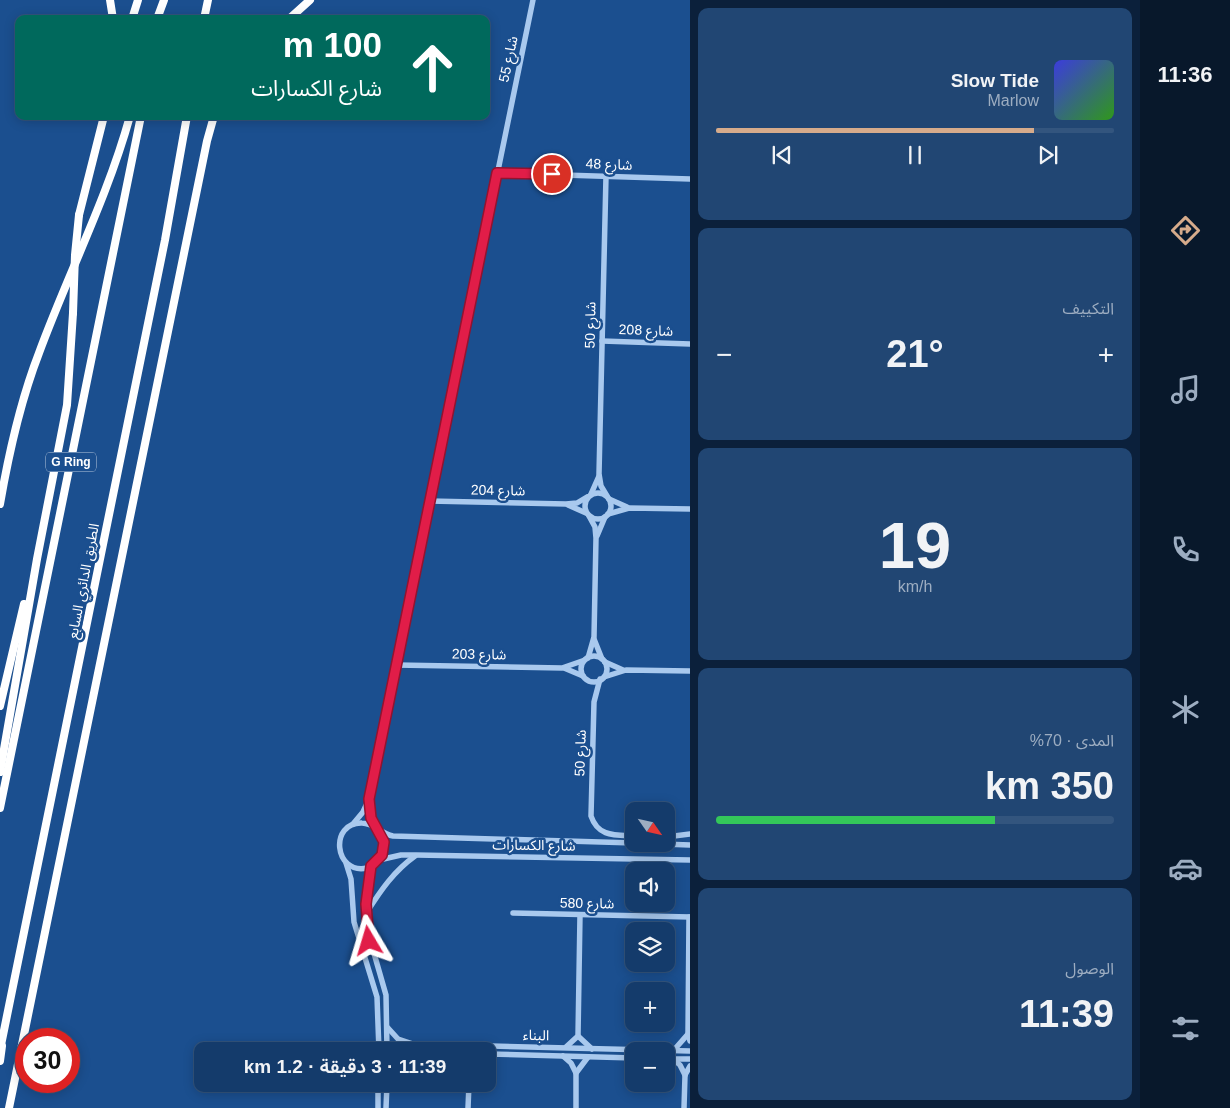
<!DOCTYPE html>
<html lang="ar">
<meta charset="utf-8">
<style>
:root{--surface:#143b6b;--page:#214673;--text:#f1f3f6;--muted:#9dadc1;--line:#33557e;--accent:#d6ab8b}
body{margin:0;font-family:Helvetica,"Noto Sans Arabic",sans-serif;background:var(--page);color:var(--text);direction:rtl;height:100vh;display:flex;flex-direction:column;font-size:19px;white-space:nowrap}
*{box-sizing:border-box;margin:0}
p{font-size:16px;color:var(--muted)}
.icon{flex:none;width:28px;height:28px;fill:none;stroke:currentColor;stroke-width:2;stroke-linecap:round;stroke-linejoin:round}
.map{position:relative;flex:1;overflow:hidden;direction:ltr}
.details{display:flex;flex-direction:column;gap:8px;padding:8px;background:#0b203b;width:450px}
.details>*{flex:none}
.guide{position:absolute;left:15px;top:15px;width:475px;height:105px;border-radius:10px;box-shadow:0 2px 12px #0003,0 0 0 1px var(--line);direction:rtl;background:#00695c;color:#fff;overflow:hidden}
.needle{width:32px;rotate:124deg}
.buttons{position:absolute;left:625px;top:802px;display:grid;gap:10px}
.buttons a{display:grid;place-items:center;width:50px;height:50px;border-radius:10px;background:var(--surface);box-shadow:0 2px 12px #0003,0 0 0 1px var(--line);font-size:25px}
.speed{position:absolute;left:15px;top:1028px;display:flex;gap:10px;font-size:25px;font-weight:700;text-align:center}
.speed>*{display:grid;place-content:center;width:65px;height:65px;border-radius:50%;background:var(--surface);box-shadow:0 2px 12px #0003,0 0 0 1px var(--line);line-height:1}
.speed .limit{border:8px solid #d22;background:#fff;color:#111}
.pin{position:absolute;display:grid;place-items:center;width:42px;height:42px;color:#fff;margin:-21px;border:2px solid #fff;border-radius:50%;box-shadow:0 1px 5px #0007}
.me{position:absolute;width:55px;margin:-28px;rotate:353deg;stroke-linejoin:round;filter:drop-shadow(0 0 4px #0008)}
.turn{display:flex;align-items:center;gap:18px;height:105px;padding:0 25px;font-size:22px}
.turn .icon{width:65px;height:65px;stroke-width:2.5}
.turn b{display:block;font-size:35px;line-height:42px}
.big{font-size:38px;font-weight:600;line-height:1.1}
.details .card{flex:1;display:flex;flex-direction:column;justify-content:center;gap:8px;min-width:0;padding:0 18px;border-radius:10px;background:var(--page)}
.details .dial{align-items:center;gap:0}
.dial b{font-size:65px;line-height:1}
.song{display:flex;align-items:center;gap:15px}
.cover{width:60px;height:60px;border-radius:8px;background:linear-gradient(135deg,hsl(240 70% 55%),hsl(110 70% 35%))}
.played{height:5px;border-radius:2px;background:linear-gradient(90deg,var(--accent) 80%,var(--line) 80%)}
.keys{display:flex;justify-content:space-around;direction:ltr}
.heat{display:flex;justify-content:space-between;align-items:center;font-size:28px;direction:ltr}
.charge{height:8px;border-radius:4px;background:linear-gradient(90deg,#34c759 70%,var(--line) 0)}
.trip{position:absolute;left:194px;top:1042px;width:302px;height:50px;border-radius:10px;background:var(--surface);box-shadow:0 2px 12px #0003,0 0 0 1px var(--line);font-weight:600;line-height:50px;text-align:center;direction:rtl}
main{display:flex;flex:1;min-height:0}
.tabs{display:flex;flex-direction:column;width:90px;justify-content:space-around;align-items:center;background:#08182b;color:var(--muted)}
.tabs .icon{width:35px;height:35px}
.tabs .selected{color:var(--accent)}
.tabs b{font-size:22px;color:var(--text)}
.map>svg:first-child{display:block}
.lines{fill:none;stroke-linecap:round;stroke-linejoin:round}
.minor{stroke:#a9c9ee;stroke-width:5.5}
.highway{stroke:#fff;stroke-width:8}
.highway-bridge{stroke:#fff;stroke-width:8}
.route-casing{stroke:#92132f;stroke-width:12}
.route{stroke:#e11d48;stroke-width:9}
.labels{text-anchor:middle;stroke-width:5;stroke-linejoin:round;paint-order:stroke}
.shield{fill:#1b4f8f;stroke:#bbcadd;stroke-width:1}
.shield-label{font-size:12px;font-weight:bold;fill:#fff}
.street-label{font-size:14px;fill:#fff;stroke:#1b4f8f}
</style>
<main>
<nav class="tabs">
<b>11:36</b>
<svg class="icon selected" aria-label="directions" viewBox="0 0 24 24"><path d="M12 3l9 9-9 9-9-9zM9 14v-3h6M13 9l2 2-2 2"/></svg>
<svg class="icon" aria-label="music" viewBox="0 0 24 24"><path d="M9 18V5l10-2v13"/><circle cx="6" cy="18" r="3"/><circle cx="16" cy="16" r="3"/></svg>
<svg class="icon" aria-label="phone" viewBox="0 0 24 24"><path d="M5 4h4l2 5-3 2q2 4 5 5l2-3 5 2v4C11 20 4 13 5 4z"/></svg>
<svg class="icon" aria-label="climate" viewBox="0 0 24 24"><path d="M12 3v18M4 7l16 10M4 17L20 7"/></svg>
<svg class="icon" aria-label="car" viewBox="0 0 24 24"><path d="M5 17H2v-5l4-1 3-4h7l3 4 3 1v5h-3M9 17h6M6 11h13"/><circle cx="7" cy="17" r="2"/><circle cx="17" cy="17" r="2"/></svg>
<svg class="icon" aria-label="filters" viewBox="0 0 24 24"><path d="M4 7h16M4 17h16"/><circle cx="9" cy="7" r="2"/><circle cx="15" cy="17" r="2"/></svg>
</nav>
<section class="details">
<div class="card">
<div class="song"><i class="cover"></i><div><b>Slow Tide</b><p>Marlow</p></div></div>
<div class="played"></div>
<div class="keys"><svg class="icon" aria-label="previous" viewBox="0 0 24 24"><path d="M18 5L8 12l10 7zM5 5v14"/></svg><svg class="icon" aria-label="pause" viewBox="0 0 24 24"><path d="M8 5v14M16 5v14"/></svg><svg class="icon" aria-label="next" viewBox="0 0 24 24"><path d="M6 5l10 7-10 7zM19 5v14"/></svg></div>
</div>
<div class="card"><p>التكييف</p>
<div class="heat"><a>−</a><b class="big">21°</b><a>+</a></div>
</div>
<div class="card dial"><b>19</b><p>km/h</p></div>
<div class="card"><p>المدى · 70%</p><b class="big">350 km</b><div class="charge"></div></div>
<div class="card"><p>الوصول</p><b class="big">11:39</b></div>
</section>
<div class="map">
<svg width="690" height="1108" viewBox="0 0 690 1108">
<rect width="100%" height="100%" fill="#1b4f8f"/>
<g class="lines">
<g class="minor">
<polyline points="497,173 690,179"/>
<polyline points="606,176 599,474 601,486 607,496"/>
<polyline points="602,341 690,344"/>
<circle cx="598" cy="506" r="13"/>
<polyline points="591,494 599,476"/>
<polyline points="609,499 627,507"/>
<polyline points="429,501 566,504 577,503 587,497"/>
<polyline points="568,505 586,513"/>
<polyline points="608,514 629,508 690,509"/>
<polyline points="597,536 605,517"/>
<polyline points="594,639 602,659"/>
<circle cx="594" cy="669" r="13"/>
<polyline points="588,658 594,637 596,538 595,527 589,516"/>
<polyline points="605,662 623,670"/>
<polyline points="396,665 562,668 585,660"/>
<polyline points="564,668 583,676"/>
<polyline points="604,677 626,670 690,671"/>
<path d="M 600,679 L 594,702 L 591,816 C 598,837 615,835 634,836"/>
<polyline points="369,802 375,827"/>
<polyline points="353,824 363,812 369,799 533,0"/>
<path d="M 379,831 C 384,839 386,847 381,856 C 378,862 373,866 367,868 C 334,875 329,822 362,823 C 374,823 381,834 393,836 L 634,843"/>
<polyline points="666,837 690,834"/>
<polyline points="662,844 690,845"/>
<polyline points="379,860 401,855 416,855 690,860"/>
<polyline points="346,863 351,879 354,922 377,997 379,1051"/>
<polyline points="371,866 366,904 367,929 386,995 387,1051"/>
<path d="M 367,912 C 381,890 394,871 415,856"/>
<polyline points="513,913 690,917"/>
<polyline points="689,917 688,1034 690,1041"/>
<polyline points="388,1028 398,1039 413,1044 690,1051"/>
<polyline points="578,1036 592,1049"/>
<polyline points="566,1047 578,1036 580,915"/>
<polyline points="674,1050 688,1034"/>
<polyline points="488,1054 634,1058"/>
<polyline points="563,1056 571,1063 576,1073"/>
<polyline points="666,1059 690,1059"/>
<polyline points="673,1059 680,1065 685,1075"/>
<polyline points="378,1108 378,1084"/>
<polyline points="386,1108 387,1084"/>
<polyline points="468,1108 469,1084"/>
<polyline points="576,1108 576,1073 588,1057"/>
<polyline points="684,1108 685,1075 690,1066"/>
</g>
<g class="highway">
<polyline points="110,0 113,19"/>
<polyline points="132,19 138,0"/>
<polyline points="157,19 164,0"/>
<polyline points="204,19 208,0"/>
<polyline points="289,19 310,0"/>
<polyline points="79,215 104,116"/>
<path d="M 0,504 C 9,452 20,402 39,353 C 68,274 107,199 130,116"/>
<polyline points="0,706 24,604"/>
<polyline points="0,772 37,559 67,405 73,313"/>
<polyline points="0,808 141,116"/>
<polyline points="0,1050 165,240 187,116"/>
<polyline points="0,1061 2,1046"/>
<polyline points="9,1108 207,141 214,116"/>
</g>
<polyline class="highway-bridge" points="73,313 75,255 79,215"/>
</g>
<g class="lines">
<defs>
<polyline id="route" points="369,941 366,904 371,866 382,855 384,842 371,818 369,799 497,173 552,174"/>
</defs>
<use href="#route" class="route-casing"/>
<use href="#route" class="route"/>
</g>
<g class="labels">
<rect class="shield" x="46" y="452.5" width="50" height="19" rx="4"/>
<g class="shield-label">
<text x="71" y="466">G Ring</text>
</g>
<g class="street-label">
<text transform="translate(508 59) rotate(-78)" y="5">شارع 55</text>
<text transform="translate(609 164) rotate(2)" y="5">شارع 48</text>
<text transform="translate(590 325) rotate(-89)" y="5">شارع 50</text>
<text transform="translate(646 330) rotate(2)" y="5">شارع 208</text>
<text transform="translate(498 490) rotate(1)" y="5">شارع 204</text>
<text transform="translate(83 581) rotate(-79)" y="5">الطريق الدائري السابع</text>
<text transform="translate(479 654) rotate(1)" y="5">شارع 203</text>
<text transform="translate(580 753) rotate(-88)" y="5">شارع 50</text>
<text transform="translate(534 845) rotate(1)" y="5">شارع الكسارات</text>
<text transform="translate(587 903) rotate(1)" y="5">شارع 580</text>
<text transform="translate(536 1035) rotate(2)" y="5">البناء</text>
</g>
</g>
</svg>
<div class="buttons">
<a><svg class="needle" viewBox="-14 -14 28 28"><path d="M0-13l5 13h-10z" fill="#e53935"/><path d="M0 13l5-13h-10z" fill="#9dadc1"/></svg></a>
<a><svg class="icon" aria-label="sound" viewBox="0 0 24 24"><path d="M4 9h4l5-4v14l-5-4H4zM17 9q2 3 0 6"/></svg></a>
<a><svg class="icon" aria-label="layers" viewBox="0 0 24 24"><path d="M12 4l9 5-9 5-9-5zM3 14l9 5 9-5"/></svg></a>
<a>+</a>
<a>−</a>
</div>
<div class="speed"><div class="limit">30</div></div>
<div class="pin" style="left:552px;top:174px;background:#d93025"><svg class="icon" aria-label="arrive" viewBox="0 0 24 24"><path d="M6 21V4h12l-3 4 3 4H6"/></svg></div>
<svg class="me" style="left:369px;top:941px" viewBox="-20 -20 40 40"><path d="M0-17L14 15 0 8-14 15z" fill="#e11d48" stroke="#fff" stroke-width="4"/></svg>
<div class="trip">11:39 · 3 دقيقة · 1.2 km</div>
<div class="guide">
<div class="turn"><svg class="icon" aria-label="ahead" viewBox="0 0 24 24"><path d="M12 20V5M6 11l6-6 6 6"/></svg><div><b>100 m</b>شارع الكسارات</div></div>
</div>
</div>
</main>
